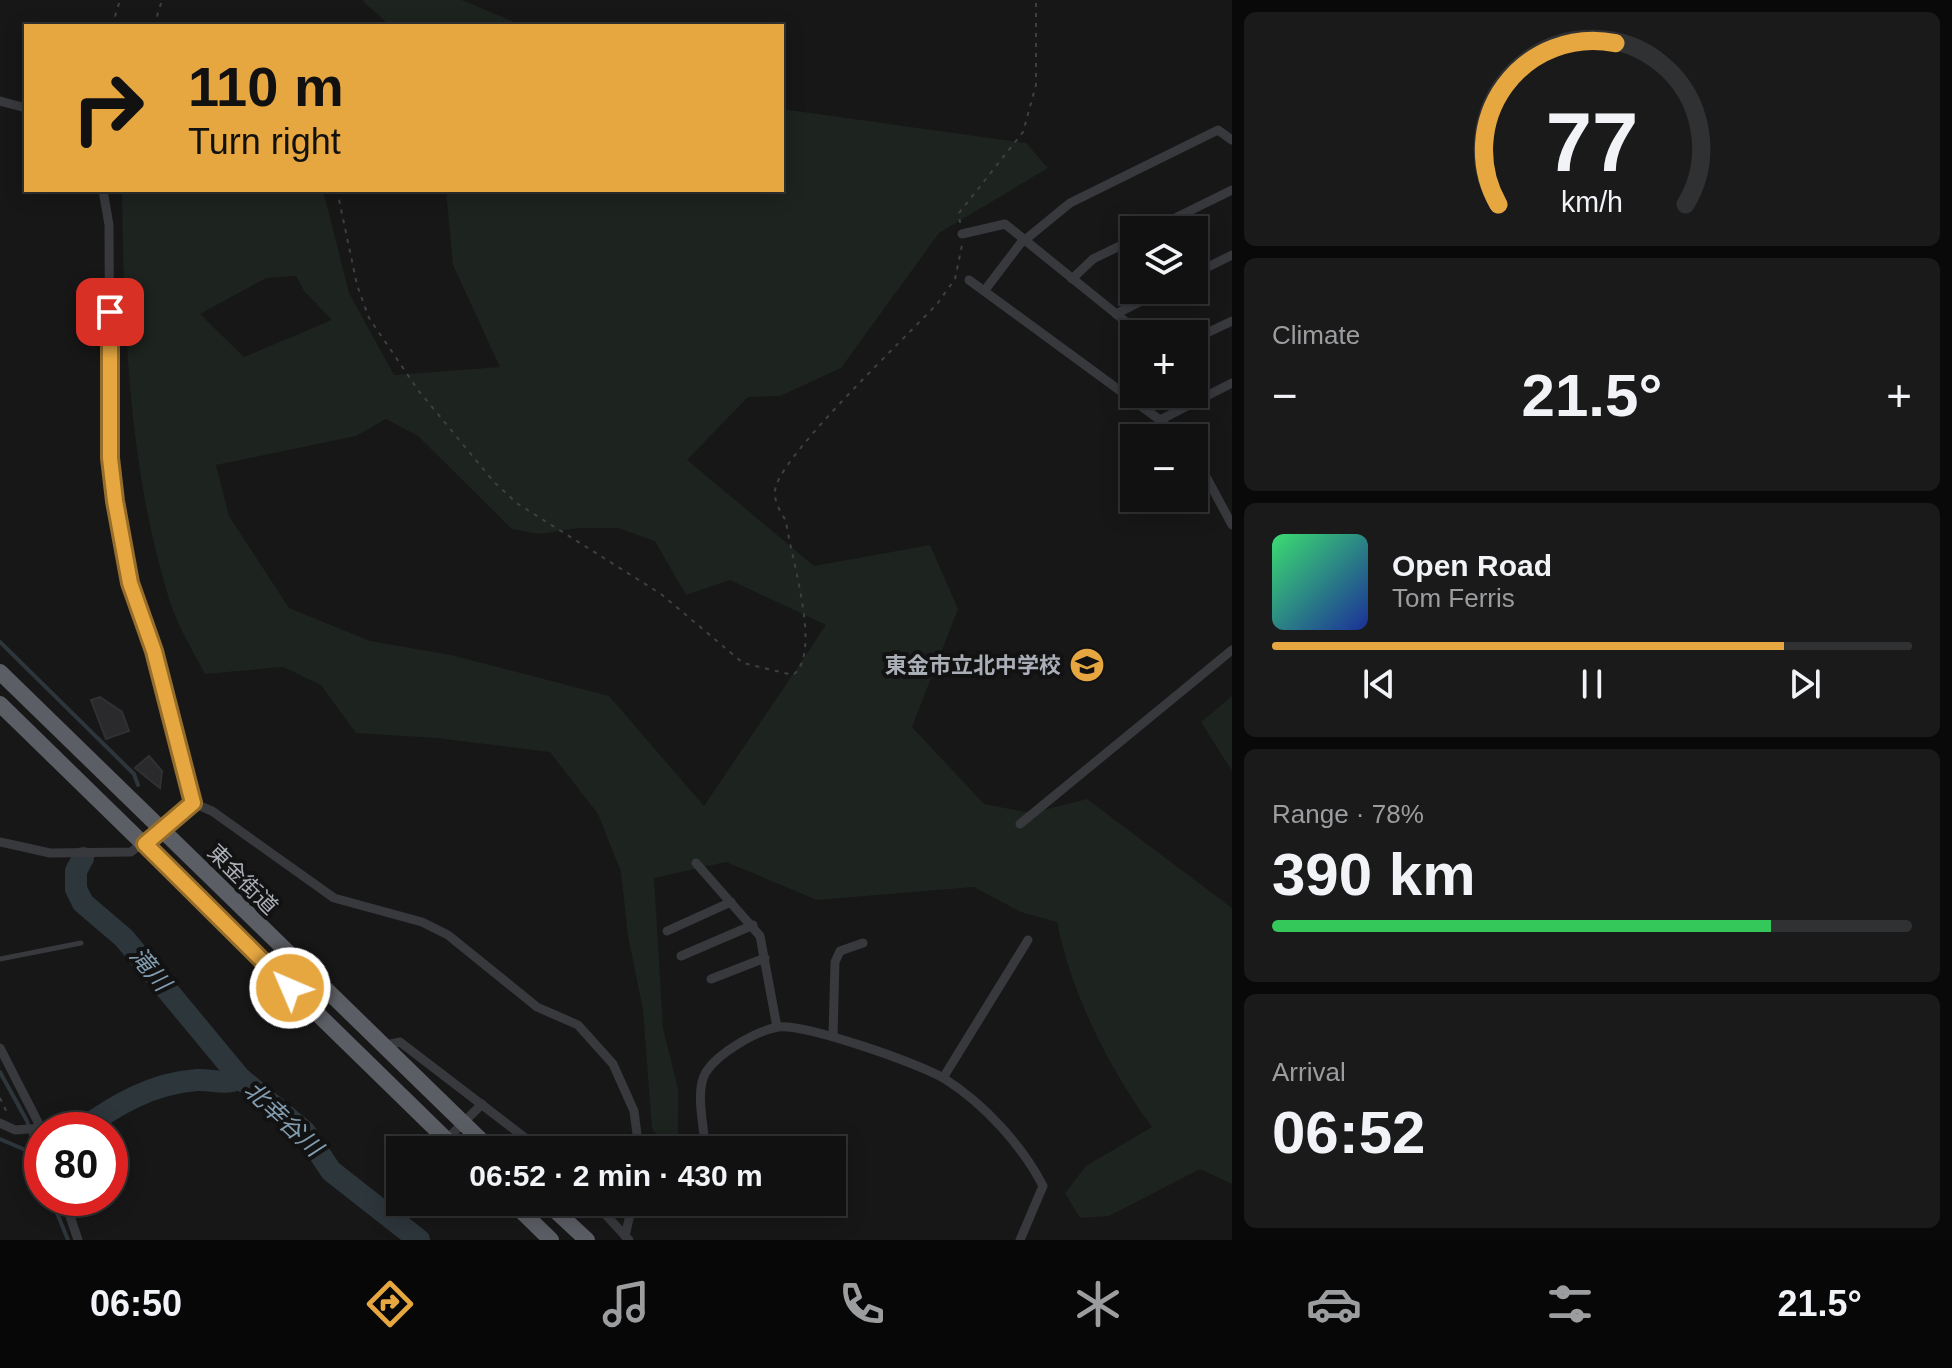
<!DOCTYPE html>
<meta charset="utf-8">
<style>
:root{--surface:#111112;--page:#1a1a1b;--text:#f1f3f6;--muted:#9c9d9f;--line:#303132;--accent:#e6a741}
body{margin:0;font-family:Helvetica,"Noto Sans JP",sans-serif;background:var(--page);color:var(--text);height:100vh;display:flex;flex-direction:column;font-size:30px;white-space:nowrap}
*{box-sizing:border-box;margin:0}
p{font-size:26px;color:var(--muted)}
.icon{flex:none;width:44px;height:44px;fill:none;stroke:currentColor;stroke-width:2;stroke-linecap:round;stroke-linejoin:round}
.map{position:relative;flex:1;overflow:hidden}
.drawer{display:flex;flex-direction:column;gap:12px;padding:12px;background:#09090a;width:720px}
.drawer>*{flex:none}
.banner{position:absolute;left:24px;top:24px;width:760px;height:168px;border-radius:0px;box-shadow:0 4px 20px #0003,0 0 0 2px var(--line);background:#e6a741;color:#111;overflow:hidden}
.buttons{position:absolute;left:1120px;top:216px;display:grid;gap:16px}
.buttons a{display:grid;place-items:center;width:88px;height:88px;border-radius:0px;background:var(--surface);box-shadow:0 4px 20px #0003,0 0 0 2px var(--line);font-size:40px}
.speed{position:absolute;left:24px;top:1112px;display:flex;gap:16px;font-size:40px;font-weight:700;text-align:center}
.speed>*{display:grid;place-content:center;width:104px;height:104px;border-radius:50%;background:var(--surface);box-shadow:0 4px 20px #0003,0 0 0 2px var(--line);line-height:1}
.speed .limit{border:12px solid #d22;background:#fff;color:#111}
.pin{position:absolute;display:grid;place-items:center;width:68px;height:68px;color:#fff;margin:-34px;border-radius:16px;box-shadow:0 4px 12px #0006}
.me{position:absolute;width:88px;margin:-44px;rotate:315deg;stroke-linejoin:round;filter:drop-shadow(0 0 6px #0008)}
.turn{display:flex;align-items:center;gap:28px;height:168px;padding:0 32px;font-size:36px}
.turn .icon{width:104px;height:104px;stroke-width:2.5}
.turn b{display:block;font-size:56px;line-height:68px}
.big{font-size:60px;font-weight:800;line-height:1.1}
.drawer .widget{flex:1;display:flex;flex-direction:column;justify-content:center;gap:12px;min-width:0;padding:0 28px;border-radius:12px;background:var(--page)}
.drawer .dial{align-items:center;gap:0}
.dial svg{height:208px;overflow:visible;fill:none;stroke:var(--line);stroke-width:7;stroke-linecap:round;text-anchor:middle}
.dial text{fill:var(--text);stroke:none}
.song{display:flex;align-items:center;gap:24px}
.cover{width:96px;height:96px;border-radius:12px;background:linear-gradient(135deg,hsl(140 70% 55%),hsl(230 70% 35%))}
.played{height:8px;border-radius:4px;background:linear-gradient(90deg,var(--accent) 80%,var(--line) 80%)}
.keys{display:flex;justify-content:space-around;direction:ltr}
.heat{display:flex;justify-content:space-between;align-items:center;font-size:44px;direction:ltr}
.charge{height:12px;border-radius:6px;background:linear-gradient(90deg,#34c759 78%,var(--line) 0)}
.trip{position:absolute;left:386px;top:1136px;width:460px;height:80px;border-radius:0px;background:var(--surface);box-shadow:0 4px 20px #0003,0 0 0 2px var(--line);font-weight:800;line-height:80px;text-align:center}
.tabs{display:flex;height:128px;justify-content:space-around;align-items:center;background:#070707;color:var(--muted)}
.tabs .icon{width:56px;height:56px}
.tabs .active{color:var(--accent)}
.tabs b{font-size:36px;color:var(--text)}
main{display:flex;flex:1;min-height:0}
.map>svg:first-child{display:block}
.green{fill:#1d231e;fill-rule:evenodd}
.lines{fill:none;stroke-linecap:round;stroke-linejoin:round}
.stream{stroke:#2d363b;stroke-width:4}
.river{stroke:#2d363b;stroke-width:22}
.building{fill:#2a2a2c;stroke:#313134;stroke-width:2}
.path{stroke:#3e4044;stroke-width:2;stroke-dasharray:4 6;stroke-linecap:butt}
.service{stroke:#38393d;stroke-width:5}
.minor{stroke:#38393d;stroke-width:9}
.trunk{stroke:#5c5e65;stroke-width:16}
.route-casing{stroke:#966d2a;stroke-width:20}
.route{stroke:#e6a741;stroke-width:14}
.labels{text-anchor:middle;stroke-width:8;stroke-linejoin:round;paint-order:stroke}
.poi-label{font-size:22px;font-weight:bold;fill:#aaaeb7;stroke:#121213;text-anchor:end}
.street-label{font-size:22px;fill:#aaaeb7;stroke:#121213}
.water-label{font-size:24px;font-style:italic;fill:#839db0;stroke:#121213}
</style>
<main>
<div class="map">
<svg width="1232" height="1240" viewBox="0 0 1232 1240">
<rect width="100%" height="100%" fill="#171718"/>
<g class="green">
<polygon points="362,0 462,0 524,26 390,26"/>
<path d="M 782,109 L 1026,143 L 1048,168 L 939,233 L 841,368 L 780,396 L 748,397 L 687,460 L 814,566 L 930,545 L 958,609 L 912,727 L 984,804 L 1031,813 L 1087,799 L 1232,908 L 1232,1184 L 1200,1169 L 1109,1216 L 1080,1218 L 1065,1193 L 1086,1166 L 1152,1127 C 1108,1067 1072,995 1057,922 L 1021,912 L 974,887 L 817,900 L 726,862 L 654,878 L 663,1028 L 678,1089 L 678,1150 L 667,1150 L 652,1128 L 643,1010 L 628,936 L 621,872 L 598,814 L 550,752 L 437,738 L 356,733 L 321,685 L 283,667 L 205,674 C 193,651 178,627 170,602 C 128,468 124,329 122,190 L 323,190 L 349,293 L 394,375 L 500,367 L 453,265 L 446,190 L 782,190 ZM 296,276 L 304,291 L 332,320 L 244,357 L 200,314 L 266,278 ZM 386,419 L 418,436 L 512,529 L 539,534 L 579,528 L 618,528 L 655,541 L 686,595 L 730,580 L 826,625 L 704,806 L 609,696 L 451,655 L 370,641 L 289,608 L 229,516 L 216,465 L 356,436 Z"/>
<polygon points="1232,696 1232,771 1201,722"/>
</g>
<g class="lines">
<g class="stream">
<polyline points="0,642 134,774 138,785"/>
<polyline points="0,1072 27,1121 42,1173"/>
<polyline points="0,1139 35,1154"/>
<polyline points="51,1198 68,1240"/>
</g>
<g class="river">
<polyline points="83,858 76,871 76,889 83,903 124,938 240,1078 305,1132 331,1171 419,1240"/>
<path d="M 81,1130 C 115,1105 153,1083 197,1080 C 212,1079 225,1086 240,1078"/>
<polyline points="35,1154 42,1156"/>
</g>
</g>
<g class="building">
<polygon points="100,697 122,712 129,731 106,739 91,700"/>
<polygon points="149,756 162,771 160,788 135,768"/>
</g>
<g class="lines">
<g class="path">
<polyline points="112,26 120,0"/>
<polyline points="154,26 162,0"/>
<path d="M 337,190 L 357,285 L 369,318 L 418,390 L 494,482 L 518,504 L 661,594 L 743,663 L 793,675 C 823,653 790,556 786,521 C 780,511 772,499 776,486 C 787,450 904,339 937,304 L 955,279 L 962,245"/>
<polyline points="960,223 959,213 1023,132 1036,85 1036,0"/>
<polyline points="0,1098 8,1115"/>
</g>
<polyline class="service" points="0,959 81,943"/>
<g class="minor">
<polyline points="0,101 26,108"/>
<polyline points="103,190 109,225 110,458 115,501 130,583 154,651 193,803"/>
<polyline points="1151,230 1232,190"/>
<polyline points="962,234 1005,224 1141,334"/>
<polyline points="1194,274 1232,255"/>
<polyline points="1072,279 1093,259 1134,239"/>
<polyline points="969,280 1160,420 1178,438"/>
<polyline points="985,290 1020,244 1070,203 1218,130 1232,140"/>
<polyline points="1116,314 1163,290"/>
<polyline points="1194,339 1232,321"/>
<polyline points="1160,420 1232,383"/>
<polyline points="1194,454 1232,525"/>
<polyline points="193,803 212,811 334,898 422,922 448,935 537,1007 578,1025 613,1064 634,1111 639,1150"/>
<polyline points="1020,824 1232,650"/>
<polyline points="0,842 50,853 131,852 193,803"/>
<polyline points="696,863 760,936 777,1027"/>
<polyline points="667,931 731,902"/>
<polyline points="681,956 753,925"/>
<polyline points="711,979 765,958"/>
<polyline points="833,1036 835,962 840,951 863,943"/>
<polyline points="382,1046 400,1042 541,1150"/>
<polyline points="0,1048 42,1130"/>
<polyline points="943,1078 1028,940"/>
<polyline points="0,1123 15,1130 42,1128"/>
<polyline points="446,1140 482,1104"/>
<path d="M 705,1150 C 705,1127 694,1092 706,1072 C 718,1053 756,1031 778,1027 C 804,1023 921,1064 945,1079 C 984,1104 1022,1145 1043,1186 L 1020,1240"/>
<polyline points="64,1198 78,1240"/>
<polyline points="594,1202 629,1240"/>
<polyline points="625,1236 633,1202"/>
</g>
<g class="trunk">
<polyline points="0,672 491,1150"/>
<polyline points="0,704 457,1150"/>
<polyline points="512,1202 551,1240"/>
<polyline points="546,1202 587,1240"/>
</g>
</g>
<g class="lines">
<defs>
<polyline id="route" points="110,312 110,458 115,501 130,583 154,651 193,803 145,844 290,988"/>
</defs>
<use href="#route" class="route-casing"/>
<use href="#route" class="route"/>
</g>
<defs>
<symbol id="school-disc" viewBox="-11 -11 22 22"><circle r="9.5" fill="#e6a741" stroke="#121213"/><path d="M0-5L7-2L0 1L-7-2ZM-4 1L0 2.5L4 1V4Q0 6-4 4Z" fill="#111"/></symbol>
</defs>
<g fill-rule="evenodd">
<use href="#school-disc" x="1067" y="645" width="40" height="40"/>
</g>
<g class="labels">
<g class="poi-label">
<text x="1061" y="673">東金市立北中学校</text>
</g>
<g class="street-label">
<text transform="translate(243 879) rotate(45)" y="8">東金街道</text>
</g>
<g class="water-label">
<text transform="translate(150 969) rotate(50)" y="8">滝川</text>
<text transform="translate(283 1119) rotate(43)" y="8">北幸谷川</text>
</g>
</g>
</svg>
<div class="buttons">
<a><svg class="icon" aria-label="layers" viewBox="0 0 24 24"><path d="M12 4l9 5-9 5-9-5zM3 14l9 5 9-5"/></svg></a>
<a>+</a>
<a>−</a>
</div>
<div class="speed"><div class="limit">80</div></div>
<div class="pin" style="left:110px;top:312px;background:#d93025"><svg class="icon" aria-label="arrive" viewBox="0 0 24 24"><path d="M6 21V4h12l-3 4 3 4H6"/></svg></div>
<svg class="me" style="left:290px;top:988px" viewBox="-20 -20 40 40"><circle r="17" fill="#e6a741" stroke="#fff" stroke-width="3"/><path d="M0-11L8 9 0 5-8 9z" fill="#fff"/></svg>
<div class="trip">06:52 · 2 min · 430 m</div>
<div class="banner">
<div class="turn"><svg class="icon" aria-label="right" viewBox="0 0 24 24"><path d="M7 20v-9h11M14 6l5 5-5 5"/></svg><div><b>110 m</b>Turn right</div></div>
</div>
</div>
<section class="drawer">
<div class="widget dial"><svg viewBox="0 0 100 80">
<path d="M14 69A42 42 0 1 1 86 69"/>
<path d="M14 69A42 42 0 0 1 59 7" stroke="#e6a741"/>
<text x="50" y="56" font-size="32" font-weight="700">77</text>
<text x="50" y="72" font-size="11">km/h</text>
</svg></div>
<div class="widget"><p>Climate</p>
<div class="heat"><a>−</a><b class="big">21.5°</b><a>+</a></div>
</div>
<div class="widget">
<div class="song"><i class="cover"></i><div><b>Open Road</b><p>Tom Ferris</p></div></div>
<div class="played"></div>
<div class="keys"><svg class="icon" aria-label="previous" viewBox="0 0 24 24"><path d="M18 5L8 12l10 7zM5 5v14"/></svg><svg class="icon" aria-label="pause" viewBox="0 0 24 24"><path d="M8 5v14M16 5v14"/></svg><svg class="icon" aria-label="next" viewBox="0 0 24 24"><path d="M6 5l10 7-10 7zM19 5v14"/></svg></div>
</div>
<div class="widget"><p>Range · 78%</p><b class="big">390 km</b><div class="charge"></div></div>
<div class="widget"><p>Arrival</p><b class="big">06:52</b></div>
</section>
</main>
<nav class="tabs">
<b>06:50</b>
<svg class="icon active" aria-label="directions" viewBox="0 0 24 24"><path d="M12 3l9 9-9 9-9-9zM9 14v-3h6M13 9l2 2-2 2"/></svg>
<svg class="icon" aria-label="music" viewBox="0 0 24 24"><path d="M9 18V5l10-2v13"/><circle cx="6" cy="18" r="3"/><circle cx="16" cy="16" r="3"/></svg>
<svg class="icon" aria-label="phone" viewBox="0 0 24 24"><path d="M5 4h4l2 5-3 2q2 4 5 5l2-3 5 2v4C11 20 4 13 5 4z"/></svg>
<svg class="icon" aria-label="climate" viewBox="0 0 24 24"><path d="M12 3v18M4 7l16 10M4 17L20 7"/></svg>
<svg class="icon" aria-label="car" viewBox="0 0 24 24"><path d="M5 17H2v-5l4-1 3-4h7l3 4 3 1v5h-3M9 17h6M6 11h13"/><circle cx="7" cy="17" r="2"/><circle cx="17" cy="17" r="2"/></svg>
<svg class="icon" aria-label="filters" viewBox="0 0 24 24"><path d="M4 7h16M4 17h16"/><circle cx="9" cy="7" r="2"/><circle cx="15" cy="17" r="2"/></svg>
<b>21.5°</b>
</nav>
